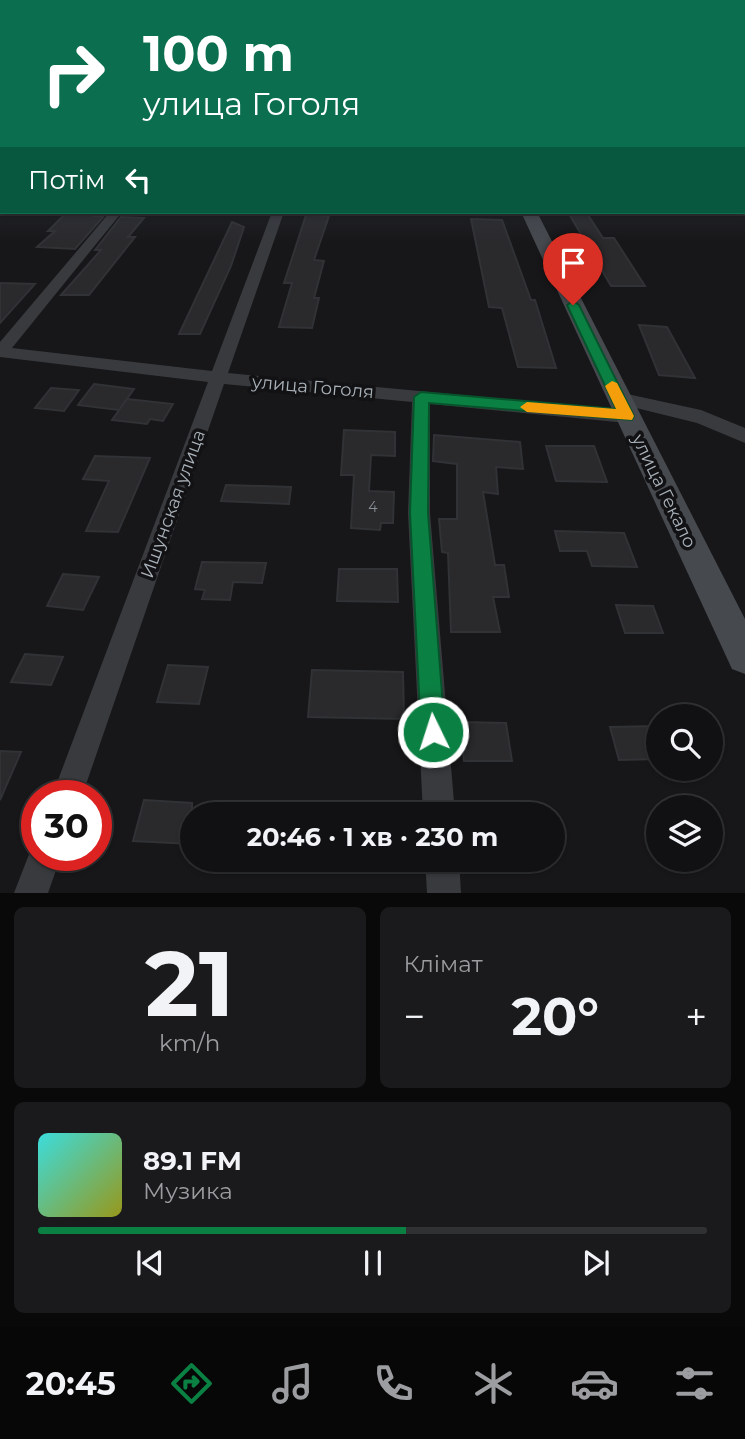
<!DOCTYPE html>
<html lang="uk">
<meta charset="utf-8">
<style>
:root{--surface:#111113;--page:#1a1a1c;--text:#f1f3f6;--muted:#9c9da0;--line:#303133;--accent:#0b8043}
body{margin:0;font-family:Montserrat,sans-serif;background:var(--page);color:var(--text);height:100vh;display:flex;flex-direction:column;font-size:26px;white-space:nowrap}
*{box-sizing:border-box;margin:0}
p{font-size:23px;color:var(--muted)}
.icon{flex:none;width:38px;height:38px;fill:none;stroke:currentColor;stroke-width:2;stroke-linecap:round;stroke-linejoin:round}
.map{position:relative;height:893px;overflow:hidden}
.panel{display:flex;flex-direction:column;gap:14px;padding:14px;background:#09090a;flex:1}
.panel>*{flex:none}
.banner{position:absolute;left:0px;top:0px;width:746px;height:214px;box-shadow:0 2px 5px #0004,0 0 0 2px var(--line);background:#0b6e4f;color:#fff;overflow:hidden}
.controls{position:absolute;left:646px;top:704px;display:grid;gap:14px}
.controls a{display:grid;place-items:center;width:77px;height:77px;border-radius:50%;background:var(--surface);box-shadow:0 2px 5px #0004,0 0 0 2px var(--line);font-size:35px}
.speed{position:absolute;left:21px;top:780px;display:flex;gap:14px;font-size:35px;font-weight:700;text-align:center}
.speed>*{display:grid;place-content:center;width:91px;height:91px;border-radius:50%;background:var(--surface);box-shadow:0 2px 5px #0004,0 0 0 2px var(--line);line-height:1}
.speed .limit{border:10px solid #d22;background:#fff;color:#111}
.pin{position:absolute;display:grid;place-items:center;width:60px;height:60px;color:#fff;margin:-72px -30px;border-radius:50% 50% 50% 0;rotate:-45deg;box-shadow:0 0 7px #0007}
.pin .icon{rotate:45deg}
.me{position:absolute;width:77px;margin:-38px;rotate:356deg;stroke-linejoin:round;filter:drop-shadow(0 0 5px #0008)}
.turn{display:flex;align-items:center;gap:24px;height:147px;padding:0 28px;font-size:32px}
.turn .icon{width:91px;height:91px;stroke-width:2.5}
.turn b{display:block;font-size:49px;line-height:60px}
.then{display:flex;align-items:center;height:66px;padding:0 28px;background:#0003;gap:14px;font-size:26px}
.big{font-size:52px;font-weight:700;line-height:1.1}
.panel .tile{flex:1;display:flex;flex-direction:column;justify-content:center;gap:10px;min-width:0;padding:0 24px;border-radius:10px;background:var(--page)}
.panel .dial{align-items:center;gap:0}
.dial b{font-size:91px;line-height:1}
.song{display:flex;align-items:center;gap:21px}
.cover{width:84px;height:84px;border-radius:10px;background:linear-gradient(135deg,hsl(180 70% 55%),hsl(60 70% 35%))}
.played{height:7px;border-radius:4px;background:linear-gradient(90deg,var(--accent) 55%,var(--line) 55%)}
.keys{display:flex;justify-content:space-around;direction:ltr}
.heat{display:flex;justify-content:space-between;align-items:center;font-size:38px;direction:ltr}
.panel .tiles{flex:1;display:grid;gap:14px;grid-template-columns:1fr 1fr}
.tile:last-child{grid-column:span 2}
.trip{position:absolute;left:180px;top:802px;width:385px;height:70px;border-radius:35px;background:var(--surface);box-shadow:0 2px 5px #0004,0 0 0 2px var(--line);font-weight:700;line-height:70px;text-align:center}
.tabs{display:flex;height:112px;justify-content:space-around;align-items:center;background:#070708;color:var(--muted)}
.tabs .icon{width:49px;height:49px}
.tabs .selected{color:var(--accent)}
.tabs b{font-size:32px;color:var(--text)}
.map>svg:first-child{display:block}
.building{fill:#2a2a2d;stroke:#313235;stroke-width:2}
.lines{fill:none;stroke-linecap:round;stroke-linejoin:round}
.service{fill:#383a3e;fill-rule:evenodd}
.minor{fill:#383a3e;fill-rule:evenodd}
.secondary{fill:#46494e;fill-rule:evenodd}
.trunk{fill:#5c6066;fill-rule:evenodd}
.route{fill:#0b8043;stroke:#07532c;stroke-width:2}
.slow{fill:#f59e0b}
.labels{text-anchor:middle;stroke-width:7;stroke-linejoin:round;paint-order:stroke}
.number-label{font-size:14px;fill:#888e95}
.street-label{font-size:18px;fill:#a9b1b9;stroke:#121214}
</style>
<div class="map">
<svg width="745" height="893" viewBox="0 0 745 893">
<rect width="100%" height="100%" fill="#171719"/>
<g class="building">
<polygon points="67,212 97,212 93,216 103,217 75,249 37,247 55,231 48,231"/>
<polygon points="568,212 586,212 603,238 614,238 645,286 611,286"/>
<polygon points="306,215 329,216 314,260 324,261 314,298 319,298 312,328 279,327 292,283 284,283"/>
<polygon points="121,217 144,218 128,237 135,237 89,295 61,295 101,250 95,250"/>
<polygon points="471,219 502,220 531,300 535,300 556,368 518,367 502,308 489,307"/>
<polygon points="232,222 244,227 231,266 200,334 179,334"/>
<polygon points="0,283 35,284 0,323"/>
<polygon points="639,325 667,327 695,378 659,375"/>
<polygon points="94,384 134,389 119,410 78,405"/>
<polygon points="51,388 79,390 64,411 35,408"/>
<polygon points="127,399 173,404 163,421 150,419 147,424 112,420"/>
<polygon points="344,430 395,432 395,456 371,455 369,491 394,492 393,523 381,523 380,530 351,528 354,475 341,475"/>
<polygon points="434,435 520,442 523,469 496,467 498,494 483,492 495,565 504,565 509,597 493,597 500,632 451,632 448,553 442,552 439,519 457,519 457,464 433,461"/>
<polygon points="546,446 594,446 607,482 556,481"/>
<polygon points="95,456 150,458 118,532 86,531 109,481 83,479"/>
<polygon points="226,485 291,487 289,504 221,501"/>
<polygon points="555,531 624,533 637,567 592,566 587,551 560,551"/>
<polygon points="202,562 266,563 262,583 233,582 230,600 202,599 205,590 195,589"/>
<polygon points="339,569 397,569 398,602 337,601"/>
<polygon points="63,574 99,577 83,610 47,606"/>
<polygon points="616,605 653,606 663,633 625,633"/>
<polygon points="25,654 63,657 51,685 11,682"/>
<polygon points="168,665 208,667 199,704 157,702"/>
<polygon points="312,670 403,672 404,719 308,717"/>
<polygon points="460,722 506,723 512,761 464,761"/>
<polygon points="658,726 658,759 619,760 610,727"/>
<polygon points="0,751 21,752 0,800"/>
<polygon points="144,800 192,803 192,844 133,841"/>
</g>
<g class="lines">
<polygon class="service" points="744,208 745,209 745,213 743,212"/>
<g class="minor">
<rect x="744" y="138" width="1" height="6"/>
<polygon points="2,160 2,167 0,167 0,161"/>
<polygon points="110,212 122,212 12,348 212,371 272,212 284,212 228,373 633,411 636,416 633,421 627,423 430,404 430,513 455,814 423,814 408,513 412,402 224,384 82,796 52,796 208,382 0,357 0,342"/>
<polygon points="618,392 701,410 745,428 745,443 697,423 612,402 609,398"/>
<polygon points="37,843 37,856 61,856 48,893 14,893 33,844"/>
<polygon points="425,859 459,859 461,893 427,893"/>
</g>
<polygon class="secondary" points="521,212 537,212 745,619 745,674 732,669"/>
<polygon class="trunk" points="0,128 2,128 0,137"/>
</g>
<linearGradient id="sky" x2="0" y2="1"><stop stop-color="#0d0d0e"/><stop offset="0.49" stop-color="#363c49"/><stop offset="1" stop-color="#363c49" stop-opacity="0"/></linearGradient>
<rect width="745" height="243" fill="url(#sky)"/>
<polygon class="route" points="573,301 579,305 634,416 632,420 429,403 428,513 445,732 442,740 433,744 425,740 421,732 410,513 414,397 421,392 616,409 567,305"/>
<polygon class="slow" points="612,381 617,383 634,416 632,420 527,412 520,407 527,402 616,409 605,386"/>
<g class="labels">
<g class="number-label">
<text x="373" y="512">4</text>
</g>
<g class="street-label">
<text transform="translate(313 387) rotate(5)" y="6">улица Гоголя</text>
<text transform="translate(664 491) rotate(64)" y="6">улица Гекало</text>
<text transform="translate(173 504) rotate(-70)" y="6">Ишунская улица</text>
</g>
</g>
</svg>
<div class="controls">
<a><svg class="icon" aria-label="search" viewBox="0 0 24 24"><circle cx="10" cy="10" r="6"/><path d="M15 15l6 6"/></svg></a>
<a><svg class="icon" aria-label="layers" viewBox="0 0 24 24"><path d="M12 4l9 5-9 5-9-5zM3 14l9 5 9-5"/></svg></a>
</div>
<div class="speed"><div class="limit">30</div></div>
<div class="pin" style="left:573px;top:305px;background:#d93025"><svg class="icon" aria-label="arrive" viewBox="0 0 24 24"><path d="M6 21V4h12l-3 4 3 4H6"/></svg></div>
<svg class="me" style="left:433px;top:732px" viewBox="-20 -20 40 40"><circle r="17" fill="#0b8043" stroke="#fff" stroke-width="3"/><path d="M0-11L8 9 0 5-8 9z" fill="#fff"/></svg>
<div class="trip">20:46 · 1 хв · 230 m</div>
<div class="banner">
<div class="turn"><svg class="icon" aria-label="right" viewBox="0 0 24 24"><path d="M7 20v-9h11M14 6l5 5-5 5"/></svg><div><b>100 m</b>улица Гоголя</div></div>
<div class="then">Потім<svg class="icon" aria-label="left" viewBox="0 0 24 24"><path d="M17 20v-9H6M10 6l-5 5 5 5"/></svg></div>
</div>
</div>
<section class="panel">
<div class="tiles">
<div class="tile dial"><b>21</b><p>km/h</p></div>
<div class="tile"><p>Клімат</p>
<div class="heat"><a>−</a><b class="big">20°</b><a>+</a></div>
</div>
<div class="tile">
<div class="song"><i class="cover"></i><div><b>89.1 FM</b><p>Музика</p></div></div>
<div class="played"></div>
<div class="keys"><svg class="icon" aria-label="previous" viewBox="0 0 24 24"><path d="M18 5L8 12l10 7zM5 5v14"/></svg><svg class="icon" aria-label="pause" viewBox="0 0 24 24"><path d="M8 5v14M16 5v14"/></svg><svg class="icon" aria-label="next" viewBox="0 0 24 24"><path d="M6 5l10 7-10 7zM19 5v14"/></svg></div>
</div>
</div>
</section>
<nav class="tabs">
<b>20:45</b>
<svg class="icon selected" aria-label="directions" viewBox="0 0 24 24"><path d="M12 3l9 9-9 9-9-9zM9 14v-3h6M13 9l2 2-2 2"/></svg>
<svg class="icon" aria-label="music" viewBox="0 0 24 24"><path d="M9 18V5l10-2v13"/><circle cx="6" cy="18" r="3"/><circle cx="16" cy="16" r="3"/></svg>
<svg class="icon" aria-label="phone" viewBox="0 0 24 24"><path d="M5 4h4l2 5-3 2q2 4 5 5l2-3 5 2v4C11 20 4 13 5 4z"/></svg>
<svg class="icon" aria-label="climate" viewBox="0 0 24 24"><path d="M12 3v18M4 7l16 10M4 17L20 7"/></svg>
<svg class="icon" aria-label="car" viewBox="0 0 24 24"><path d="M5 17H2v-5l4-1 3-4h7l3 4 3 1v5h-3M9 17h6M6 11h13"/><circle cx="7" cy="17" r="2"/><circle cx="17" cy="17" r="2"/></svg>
<svg class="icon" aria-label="filters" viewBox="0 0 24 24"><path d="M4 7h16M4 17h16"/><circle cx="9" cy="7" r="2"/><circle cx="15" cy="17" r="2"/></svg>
</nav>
